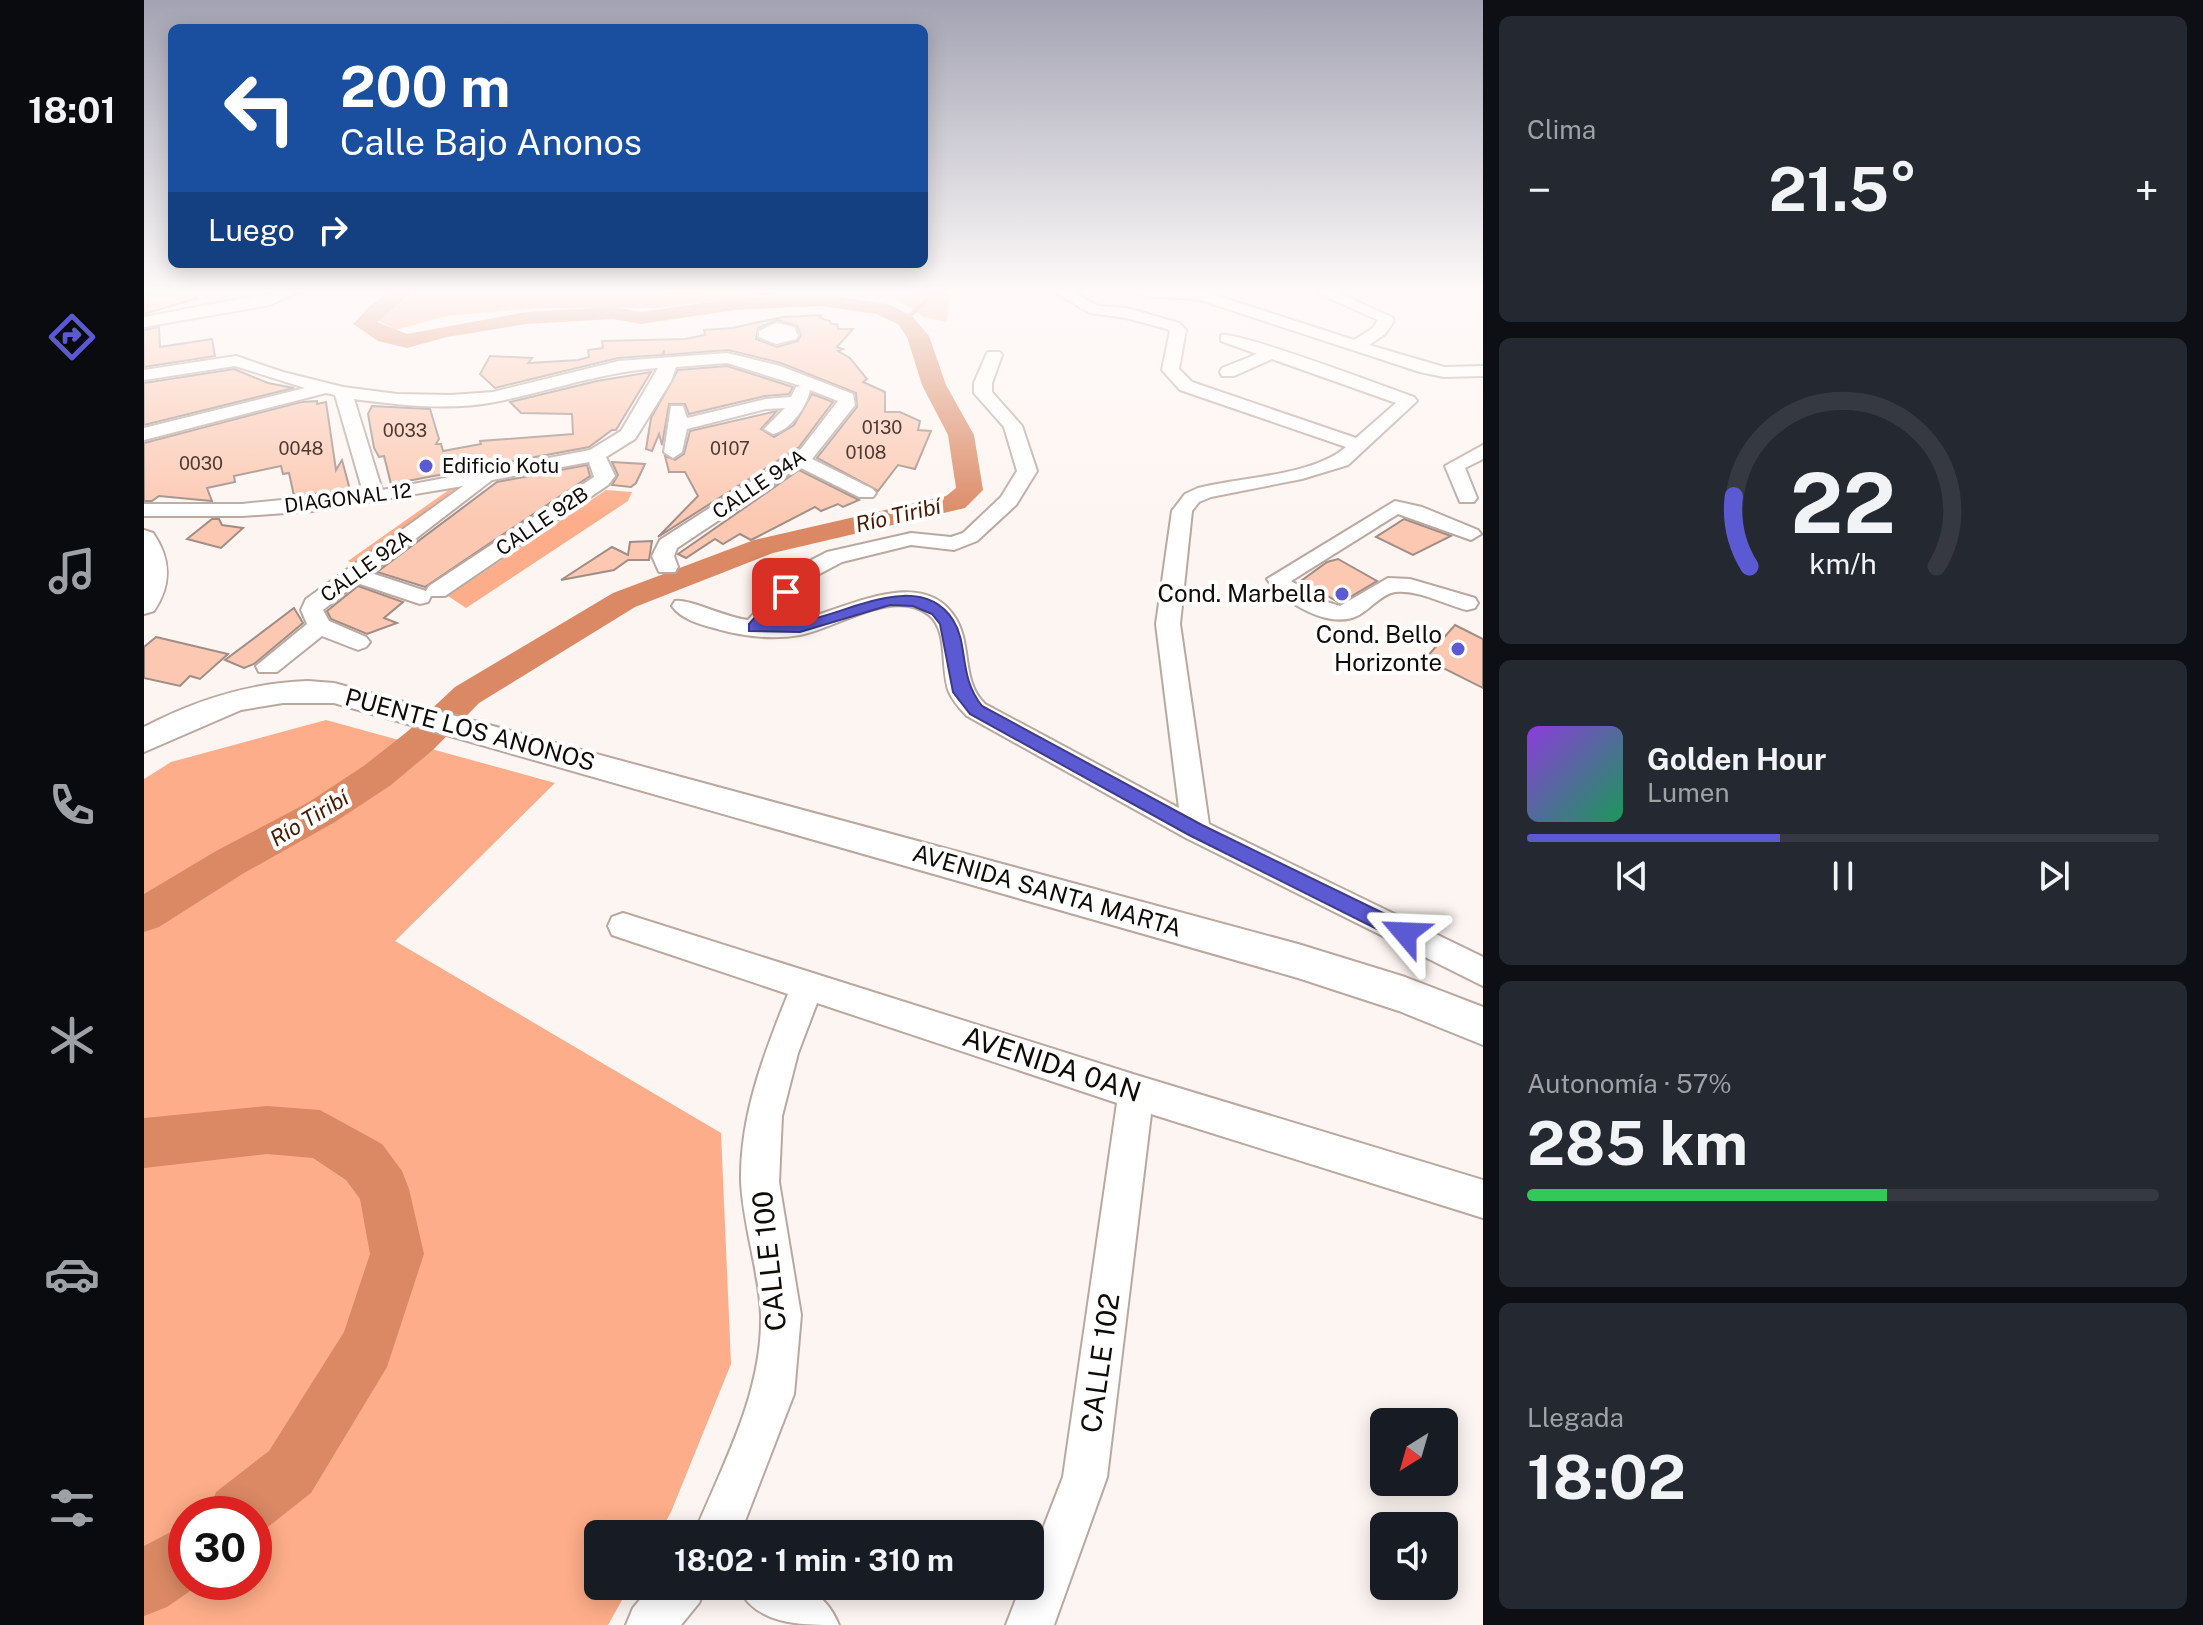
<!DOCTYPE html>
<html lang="es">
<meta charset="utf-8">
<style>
:root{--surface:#171b24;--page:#242831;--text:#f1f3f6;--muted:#9ea1a6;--line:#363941;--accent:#5c5ad3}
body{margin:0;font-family:"Public Sans",sans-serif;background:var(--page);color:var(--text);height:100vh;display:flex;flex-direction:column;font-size:30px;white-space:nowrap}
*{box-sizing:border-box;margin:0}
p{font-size:26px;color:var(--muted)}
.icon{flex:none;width:44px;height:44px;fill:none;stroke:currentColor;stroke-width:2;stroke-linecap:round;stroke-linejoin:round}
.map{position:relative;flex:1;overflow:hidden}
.details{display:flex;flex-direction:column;gap:16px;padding:16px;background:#0d0f14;width:720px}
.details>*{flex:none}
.top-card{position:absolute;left:24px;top:24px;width:760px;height:244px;border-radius:12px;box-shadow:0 4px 20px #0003;background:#1a4fa0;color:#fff;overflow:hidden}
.needle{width:52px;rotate:217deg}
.fabs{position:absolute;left:1226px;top:1408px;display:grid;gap:16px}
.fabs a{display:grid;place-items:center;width:88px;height:88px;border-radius:12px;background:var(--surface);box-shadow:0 4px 20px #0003;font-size:40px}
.speed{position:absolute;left:24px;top:1496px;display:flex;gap:16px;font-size:40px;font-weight:700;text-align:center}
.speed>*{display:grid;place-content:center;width:104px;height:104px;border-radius:50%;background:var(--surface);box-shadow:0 4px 20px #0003;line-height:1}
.speed .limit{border:12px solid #d22;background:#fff;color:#111}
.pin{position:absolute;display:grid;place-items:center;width:68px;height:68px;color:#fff;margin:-34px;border-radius:16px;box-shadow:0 4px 12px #0006}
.me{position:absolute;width:88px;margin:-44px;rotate:296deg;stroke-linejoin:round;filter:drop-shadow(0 0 6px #0008)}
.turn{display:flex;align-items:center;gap:28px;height:168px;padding:0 40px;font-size:36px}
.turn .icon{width:104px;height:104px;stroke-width:2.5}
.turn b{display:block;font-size:56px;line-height:68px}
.then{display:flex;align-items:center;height:76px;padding:0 40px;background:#0003;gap:16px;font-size:30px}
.big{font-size:60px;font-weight:700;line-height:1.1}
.details .widget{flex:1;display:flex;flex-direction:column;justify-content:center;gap:12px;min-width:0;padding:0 28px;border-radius:12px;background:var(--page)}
.details .dial{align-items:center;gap:0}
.dial svg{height:208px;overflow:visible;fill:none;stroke:var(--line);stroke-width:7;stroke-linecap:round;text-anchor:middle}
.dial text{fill:var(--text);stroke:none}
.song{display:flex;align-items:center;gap:24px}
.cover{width:96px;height:96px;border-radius:12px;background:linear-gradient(135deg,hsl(270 70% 55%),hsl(150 70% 35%))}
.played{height:8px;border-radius:4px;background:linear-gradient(90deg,var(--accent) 40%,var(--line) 40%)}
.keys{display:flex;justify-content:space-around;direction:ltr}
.heat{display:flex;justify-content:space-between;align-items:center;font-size:44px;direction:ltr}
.charge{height:12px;border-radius:6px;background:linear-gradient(90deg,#34c759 57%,var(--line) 0)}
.trip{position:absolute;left:440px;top:1520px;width:460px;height:80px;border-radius:12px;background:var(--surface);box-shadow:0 4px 20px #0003;font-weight:700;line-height:80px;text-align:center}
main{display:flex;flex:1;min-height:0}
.tab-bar{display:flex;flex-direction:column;width:144px;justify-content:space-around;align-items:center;background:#090b0e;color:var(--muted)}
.tab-bar .icon{width:56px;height:56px}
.tab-bar .active{color:var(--accent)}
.tab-bar b{font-size:36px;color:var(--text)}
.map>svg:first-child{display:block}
.green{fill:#fdad89;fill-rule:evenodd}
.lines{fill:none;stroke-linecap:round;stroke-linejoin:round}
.stream{stroke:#db8964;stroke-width:4}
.river{fill:#db8964;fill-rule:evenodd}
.building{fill:#fcc8b1;stroke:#9f8d86;stroke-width:2;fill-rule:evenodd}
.minor-casing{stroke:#baa8a0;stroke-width:4}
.major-casing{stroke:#baa8a0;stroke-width:4}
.minor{fill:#fff;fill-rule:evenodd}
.major{fill:#fff;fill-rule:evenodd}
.route{fill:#5c5ad3;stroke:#3c3a89;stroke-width:2}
.poi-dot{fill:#5c5ad3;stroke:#fff;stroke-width:3}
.labels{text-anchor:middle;stroke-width:8;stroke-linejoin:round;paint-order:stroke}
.far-number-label{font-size:18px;fill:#4c3a32}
.far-poi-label{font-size:20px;fill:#110b08;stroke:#fff;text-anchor:start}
.far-street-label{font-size:20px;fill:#110b08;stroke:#fff}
.far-water-label{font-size:22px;font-style:italic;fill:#4b1800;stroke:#fff}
.poi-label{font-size:24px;fill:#110b08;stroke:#fff;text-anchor:end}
.street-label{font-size:24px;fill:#110b08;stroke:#fff}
.near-street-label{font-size:28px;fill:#110b08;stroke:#fff}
</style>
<main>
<nav class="tab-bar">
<b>18:01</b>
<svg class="icon active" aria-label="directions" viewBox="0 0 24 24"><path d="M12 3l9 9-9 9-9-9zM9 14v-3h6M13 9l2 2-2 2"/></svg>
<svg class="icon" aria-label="music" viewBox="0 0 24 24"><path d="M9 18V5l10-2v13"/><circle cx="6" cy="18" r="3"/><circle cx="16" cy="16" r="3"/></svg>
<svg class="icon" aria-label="phone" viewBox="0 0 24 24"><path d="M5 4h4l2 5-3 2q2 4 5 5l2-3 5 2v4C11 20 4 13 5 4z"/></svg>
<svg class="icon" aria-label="climate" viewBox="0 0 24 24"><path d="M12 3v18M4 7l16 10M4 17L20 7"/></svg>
<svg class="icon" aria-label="car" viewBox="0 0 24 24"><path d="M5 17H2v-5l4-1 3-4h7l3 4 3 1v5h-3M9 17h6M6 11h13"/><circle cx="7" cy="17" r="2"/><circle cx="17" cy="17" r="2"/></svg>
<svg class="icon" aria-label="filters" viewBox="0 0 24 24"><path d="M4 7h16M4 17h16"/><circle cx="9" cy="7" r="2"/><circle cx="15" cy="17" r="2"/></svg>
</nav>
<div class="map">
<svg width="1339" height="1625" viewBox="0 0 1339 1625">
<rect width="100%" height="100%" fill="#fdf5f1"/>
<g class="green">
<polygon points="272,293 272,292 635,293 512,308 396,308 303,316 251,330 233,319"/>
<polygon points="743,293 805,293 803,322 780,317"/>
<polygon points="325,485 214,565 204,561 306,489"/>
<polygon points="462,490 488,492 484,501 322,608 304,596"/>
<path d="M 182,720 L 411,783 L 251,941 L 577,1133 L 587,1364 L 527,1512 L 515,1534 L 454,1534 L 454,1586 L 486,1586 L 464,1625 L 0,1625 L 0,779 L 27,762 ZM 42,1514 L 110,1514 L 110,1582 L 42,1582 Z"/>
</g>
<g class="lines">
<polyline class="stream" points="761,320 781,302 786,292"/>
<g class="river">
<polygon points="245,292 269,292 233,322 263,334 382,312 469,307 497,312 591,298 677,294 744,304 768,316 785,336 802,385 830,435 839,490 821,508 629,553 491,607 335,703 290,749 247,785 191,822 100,873 15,927 0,932 0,894 72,851 165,802 221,765 264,731 311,687 469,593 610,540 802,496 812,488 804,435 778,385 763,337 754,324 732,314 677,306 591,310 497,324 469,319 382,324 303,337 263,348 234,341 209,324 226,306"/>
<polygon points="123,1106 176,1110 238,1144 258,1171 265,1189 280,1254 243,1367 167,1493 110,1538 110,1514 63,1514 72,1492 125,1451 200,1332 226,1254 216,1199 202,1180 169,1158 123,1154 0,1168 0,1118"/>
<polygon points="42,1524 42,1582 59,1582 23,1607 0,1616 0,1546"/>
</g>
</g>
<g class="building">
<polygon points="0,292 54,292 54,298 0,314"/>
<path d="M 677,315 L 676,318 L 686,321 L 687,324 L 693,324 L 694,329 L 709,329 L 693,347 L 699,349 L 694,351 L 706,358 L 723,379 L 719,382 L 741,392 L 741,412 L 756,412 L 776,421 L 774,430 L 787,431 L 771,469 L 754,465 L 734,491 L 673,458 L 713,407 L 712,393 L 637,363 L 584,350 L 520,355 L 520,350 L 518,355 L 474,358 L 351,388 L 336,374 L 346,356 L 388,358 L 384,363 L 434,360 L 445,357 L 444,350 L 459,348 L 458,341 L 541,339 L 561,335 L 560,330 L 588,328 L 639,317 ZM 633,320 L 653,326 L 657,335 L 654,341 L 633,347 L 612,339 L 614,328 Z"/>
<polygon points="15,327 16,347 68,339 71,356 0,367 0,330"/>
<polygon points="583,366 649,387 645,394 621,396 545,414 541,404 525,404 518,445 515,434 508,451 502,449 507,418 534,370"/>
<polygon points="90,369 124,383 150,388 0,425 0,383"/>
<polygon points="507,372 472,430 468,430 445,447 247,484 240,456 235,457 230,448 224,414 228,406 286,409 295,439 292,444 297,444 299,451 337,444 336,441 429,434 428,414 377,413 366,402 453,381"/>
<polygon points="668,394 689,402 655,447 514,537 554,496 541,472 525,472 521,456 531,460 540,454 546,431 633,411 617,429 630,437 650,425"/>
<polygon points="173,401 173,404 182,402 192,470 198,460 206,490 150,496 145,473 139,474 137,466 90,476 91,482 63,488 68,501 15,496 8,501 0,501 0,443 157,402"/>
<polygon points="468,462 501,464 492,483 487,487 468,485 474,475"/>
<polygon points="443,465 446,476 281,587 233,572 353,482"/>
<polygon points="655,470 715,500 699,507 694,504 677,511 671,507 607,540 596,534 579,544 571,539 542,558 534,554"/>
<polygon points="68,519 75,519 78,525 99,528 77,548 43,539"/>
<polygon points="1260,519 1307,536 1269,555 1232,537"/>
<polygon points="508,541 505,560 484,560 470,570 417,580 468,547 484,555 486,542"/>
<polygon points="1194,559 1233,581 1196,603 1157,581 1183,562"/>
<polygon points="214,586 259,602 240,618 253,623 223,634 187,619 183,611"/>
<polygon points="150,608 159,623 110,664 100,668 81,660"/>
<polygon points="1311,625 1339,639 1339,688 1281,659"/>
<polygon points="12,637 84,654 56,679 46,676 36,686 0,678 0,647"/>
</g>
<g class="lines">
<defs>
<g id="minor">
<polygon points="132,292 154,292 126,305 0,327 0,317"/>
<path d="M 910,292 L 929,292 L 954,306 L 983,308 L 1035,323 L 1042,330 L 1035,369 L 1048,382 L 1212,438 L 1252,403 L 1128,359 L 1090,376 L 1078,376 L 1076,372 L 1078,368 L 1113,354 L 1077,341 L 1077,335 C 1094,331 1242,387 1270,397 L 1273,401 L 1204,465 L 1158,479 L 1067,497 L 1055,502 L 1048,511 L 1036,624 L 1065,824 L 1339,957 L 1339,986 L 1042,838 L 823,716 C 816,709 809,701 805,692 C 796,670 805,631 785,615 C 749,587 694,628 656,635 C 628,640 597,636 570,628 C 555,624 537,619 528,606 L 531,601 C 543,598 583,618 604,620 L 650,569 L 683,552 L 767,533 L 807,537 L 819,533 L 857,497 L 873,471 L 860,427 L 830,393 L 830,383 L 842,355 L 844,352 L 856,352 L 858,355 L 848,383 L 848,392 L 878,426 L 893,471 L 872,505 L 833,541 L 810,550 L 767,545 L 698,562 L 666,579 L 628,622 C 639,621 649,621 659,619 C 702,609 780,564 812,619 C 828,646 817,681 841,704 L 1035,808 L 1012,624 L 1028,511 L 1041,494 L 1054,488 C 1097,477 1169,476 1202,447 L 1036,390 L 1018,370 L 1026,331 L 1023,329 L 982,318 L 946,313 Z"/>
<polygon points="994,292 1062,292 1210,340 1229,328 1234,320 1171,292 1192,292 1248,317 1250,321 1241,334 1225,345 1300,367 1339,366 1339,376 1300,377 1276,372 1053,299 1001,296"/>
<polygon points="632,323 650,327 654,336 652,339 632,344 615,337 615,331"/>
<path d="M 583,353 L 636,366 L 709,394 L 711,405 L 668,459 L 729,489 L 732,493 L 729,497 L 715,497 L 655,467 L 533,548 L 530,556 L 534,567 L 531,572 L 515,572 L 508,556 L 516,540 L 657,449 L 694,401 L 666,390 C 663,406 647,430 629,434 L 620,429 L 641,408 L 622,409 L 543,429 L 538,452 L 529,458 L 520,452 L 527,406 L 539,406 L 543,418 L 622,399 L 647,397 L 652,387 L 657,386 L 583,363 L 532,367 L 527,381 L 491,439 L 462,457 L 471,476 L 464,485 L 301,596 L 287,596 L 284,602 L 276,604 L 213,583 L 179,610 L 185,621 L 222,637 L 226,642 L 222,647 L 214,650 L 178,636 L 133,672 L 115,672 L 112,666 L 163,624 L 157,610 L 162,599 L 319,486 L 170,511 L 98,516 L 0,516 L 0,504 L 98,504 L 219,492 L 191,395 L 182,393 L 0,440 L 0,428 L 161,388 L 91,366 L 0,380 L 0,370 L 92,356 L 139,372 L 199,387 L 253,394 L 307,395 L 349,392 L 475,361 ZM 514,368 L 477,431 L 446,450 L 238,490 L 210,399 C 255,405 305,411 351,402 C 406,391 458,372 514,368 ZM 445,462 L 450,477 L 285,586 L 282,591 L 227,573 L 348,480 Z"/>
<polygon points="1339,445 1339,459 1321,468 1333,498 1330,502 1316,502 1301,466"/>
<path d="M 1251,501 L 1278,507 L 1334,530 L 1337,534 L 1327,540 L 1254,514 L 1147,581 L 1183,602 L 1196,606 L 1244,578 L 1266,579 L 1331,598 L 1334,603 L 1331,608 L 1323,610 C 1302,605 1273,589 1251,592 C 1238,594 1226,609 1215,615 C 1187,631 1139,602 1123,579 Z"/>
<path d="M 479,913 L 992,1075 L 1339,1180 L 1339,1218 L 1007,1114 L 963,1477 L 910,1625 L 862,1625 L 877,1586 L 886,1586 L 886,1562 L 919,1477 L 973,1103 L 673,1003 L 654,1053 L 638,1116 L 635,1182 L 657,1315 L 650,1394 L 596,1534 L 550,1534 C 579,1464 619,1392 617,1314 C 615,1270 599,1226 597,1181 C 596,1115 620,1054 644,994 L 468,935 L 464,926 L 468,917 Z"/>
<polygon points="507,1586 562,1586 555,1603 537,1625 482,1625 489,1608"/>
<path d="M 593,1586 C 638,1586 675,1576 695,1625 C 654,1625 612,1625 593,1586 Z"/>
</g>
<g id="major">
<path d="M 0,530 L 9,533 C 27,559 28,584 10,611 L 0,614 Z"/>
<path d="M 164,681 L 190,683 L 1154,944 L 1261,977 L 1339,1007 L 1339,1045 L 1255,1011 L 1154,978 L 190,703 L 139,703 L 97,710 L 0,752 L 0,727 C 52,700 105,683 164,681 Z"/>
</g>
</defs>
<use href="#minor" class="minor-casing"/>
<use href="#major" class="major-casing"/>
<use href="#minor" class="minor"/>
<use href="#major" class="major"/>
</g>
<linearGradient id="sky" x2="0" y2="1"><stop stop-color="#a3a3b3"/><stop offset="0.56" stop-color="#fefaf9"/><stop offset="1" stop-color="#fefaf9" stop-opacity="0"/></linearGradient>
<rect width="1339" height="520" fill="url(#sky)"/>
<path class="route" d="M 642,587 L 649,592 L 623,623 C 633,622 644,624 654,622 C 698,617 775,567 809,620 C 825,645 814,676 838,706 L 1058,825 L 1268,927 L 1271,933 L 1268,939 L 1261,942 L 1253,939 L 1045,835 L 826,714 L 809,692 L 796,624 L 788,614 L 769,606 L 746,605 L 656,632 L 605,631 L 605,624 L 637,588 Z"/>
<g class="poi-dot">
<circle cx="282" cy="466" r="8"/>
<circle cx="1198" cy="594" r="8"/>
<circle cx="1314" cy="649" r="8"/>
</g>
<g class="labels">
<g class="far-number-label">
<text x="738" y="434">0130</text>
<text x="261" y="437">0033</text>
<text x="157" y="455">0048</text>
<text x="586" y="455">0107</text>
<text x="722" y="459">0108</text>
<text x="57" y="470">0030</text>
</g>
<g class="far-poi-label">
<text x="298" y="473">Edificio Kotu</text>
</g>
<g class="far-street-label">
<text transform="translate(615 484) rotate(-34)" y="7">CALLE 94A</text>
<text transform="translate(204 498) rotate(-7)" y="7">DIAGONAL 12</text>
<text transform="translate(398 521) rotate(-34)" y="7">CALLE 92B</text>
<text transform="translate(222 566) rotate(-36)" y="7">CALLE 92A</text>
</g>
<g class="far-water-label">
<text transform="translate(754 515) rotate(-13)" y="8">Río Tiribí</text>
<text transform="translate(165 818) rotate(-31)" y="8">Río Tiribí</text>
</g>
<g class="poi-label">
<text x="1182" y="602">Cond. Marbella</text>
<text x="1298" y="643">Cond. Bello<tspan x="1298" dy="28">Horizonte</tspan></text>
</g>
<g class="street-label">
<text transform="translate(326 730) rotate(15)" y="8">PUENTE LOS ANONOS</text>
<text transform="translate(903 891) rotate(16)" y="8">AVENIDA SANTA MARTA</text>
</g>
<g class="near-street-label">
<text transform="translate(908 1064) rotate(18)" y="10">AVENIDA 0AN</text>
<text transform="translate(625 1261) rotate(-96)" y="10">CALLE 100</text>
<text transform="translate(956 1363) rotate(-82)" y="10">CALLE 102</text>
</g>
</g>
</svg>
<div class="fabs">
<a><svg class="needle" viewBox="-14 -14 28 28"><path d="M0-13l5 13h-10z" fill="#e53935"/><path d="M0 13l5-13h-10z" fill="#9ea1a6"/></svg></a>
<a><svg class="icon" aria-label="sound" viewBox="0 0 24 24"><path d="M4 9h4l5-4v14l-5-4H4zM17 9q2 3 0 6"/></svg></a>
</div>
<div class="speed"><div class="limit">30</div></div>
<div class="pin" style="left:642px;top:592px;background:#d93025"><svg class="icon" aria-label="arrive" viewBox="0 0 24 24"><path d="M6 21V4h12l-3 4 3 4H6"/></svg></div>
<svg class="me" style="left:1261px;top:933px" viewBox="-20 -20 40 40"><path d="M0-17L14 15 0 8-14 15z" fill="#5c5ad3" stroke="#fff" stroke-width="4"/></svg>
<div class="trip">18:02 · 1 min · 310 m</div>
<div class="top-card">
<div class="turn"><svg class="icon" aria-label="left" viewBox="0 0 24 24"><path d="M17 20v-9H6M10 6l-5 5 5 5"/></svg><div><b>200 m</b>Calle Bajo Anonos</div></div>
<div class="then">Luego<svg class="icon" aria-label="right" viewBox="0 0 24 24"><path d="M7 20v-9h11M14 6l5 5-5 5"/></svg></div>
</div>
</div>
<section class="details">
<div class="widget"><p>Clima</p>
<div class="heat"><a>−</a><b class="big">21.5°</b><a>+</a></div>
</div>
<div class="widget dial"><svg viewBox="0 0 100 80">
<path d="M14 69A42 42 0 1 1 86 69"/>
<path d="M14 69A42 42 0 0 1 8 42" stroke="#5c5ad3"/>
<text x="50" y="56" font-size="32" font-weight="700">22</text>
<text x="50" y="72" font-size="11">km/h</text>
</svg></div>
<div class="widget">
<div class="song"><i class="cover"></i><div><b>Golden Hour</b><p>Lumen</p></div></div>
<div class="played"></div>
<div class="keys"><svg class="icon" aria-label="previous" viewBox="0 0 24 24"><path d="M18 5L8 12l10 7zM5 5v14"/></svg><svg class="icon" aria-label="pause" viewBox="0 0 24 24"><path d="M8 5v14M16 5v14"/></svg><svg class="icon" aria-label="next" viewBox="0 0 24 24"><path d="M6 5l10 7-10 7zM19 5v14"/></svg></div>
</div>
<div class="widget"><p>Autonomía · 57%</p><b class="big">285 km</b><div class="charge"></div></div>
<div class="widget"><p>Llegada</p><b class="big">18:02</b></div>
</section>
</main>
